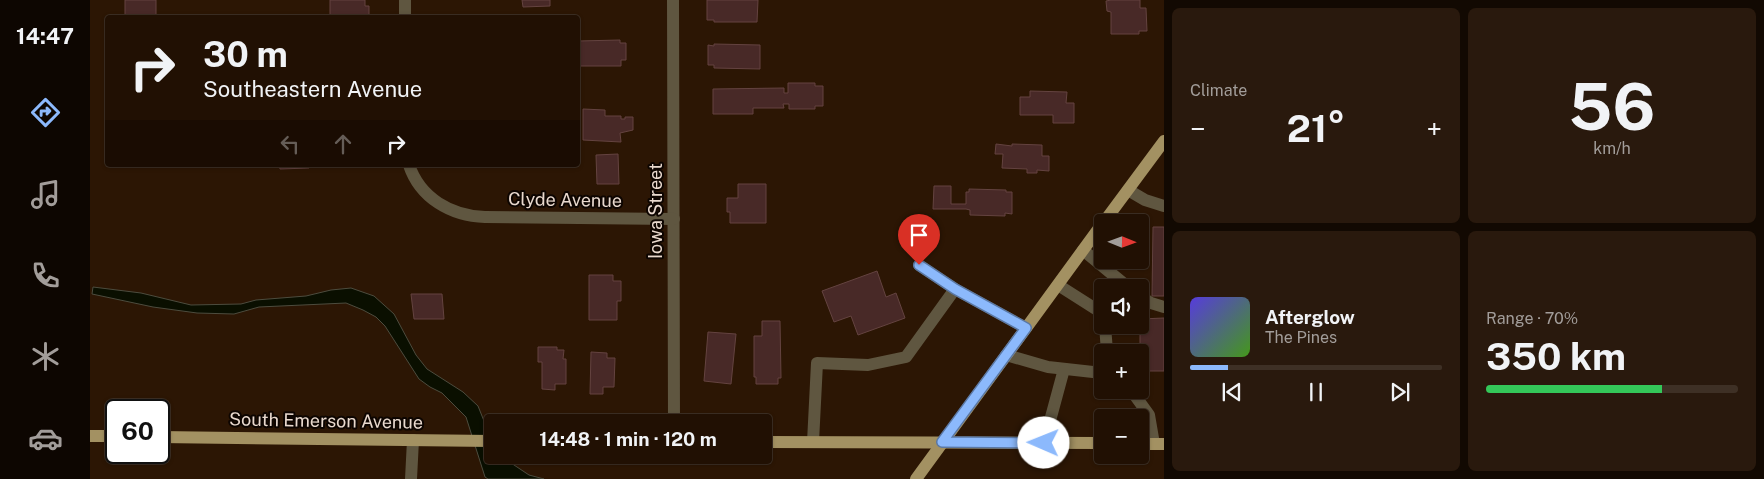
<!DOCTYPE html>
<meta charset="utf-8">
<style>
:root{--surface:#211003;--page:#29190d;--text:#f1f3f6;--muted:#a29d9a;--line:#3e3025;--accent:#8cb9fc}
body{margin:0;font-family:"Public Sans",sans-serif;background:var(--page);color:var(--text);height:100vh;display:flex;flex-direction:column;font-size:19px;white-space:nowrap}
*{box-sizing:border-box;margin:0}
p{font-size:16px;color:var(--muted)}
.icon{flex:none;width:28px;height:28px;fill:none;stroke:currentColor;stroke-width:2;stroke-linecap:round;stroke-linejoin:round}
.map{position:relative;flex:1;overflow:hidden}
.sheet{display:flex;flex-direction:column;gap:8px;padding:8px;background:#120902;width:600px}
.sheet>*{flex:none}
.guide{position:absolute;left:15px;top:15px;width:475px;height:152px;border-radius:5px;box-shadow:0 1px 4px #0004,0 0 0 1px var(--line);background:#211003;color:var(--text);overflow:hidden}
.needle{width:32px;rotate:91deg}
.controls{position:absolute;left:1004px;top:214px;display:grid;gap:10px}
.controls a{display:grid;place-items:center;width:55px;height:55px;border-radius:5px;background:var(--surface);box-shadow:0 1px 4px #0004,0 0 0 1px var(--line);font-size:25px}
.speed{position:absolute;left:15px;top:399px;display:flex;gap:10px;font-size:25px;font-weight:700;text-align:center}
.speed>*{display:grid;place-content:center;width:65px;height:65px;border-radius:50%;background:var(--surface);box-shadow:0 1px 4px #0004,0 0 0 1px var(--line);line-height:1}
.speed .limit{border:2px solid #111;border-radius:8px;background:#fff;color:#111}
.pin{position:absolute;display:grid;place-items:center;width:42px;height:42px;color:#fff;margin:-51px -21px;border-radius:50% 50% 50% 0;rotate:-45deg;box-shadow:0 0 5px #0007}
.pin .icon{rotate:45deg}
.me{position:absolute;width:55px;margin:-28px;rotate:271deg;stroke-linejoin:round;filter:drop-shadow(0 0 4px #0008)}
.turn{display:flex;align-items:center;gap:18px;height:105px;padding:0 15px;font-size:22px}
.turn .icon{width:65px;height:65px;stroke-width:2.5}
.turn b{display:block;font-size:35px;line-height:42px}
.lanes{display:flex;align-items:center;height:48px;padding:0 15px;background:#0003;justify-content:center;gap:25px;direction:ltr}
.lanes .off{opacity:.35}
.big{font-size:38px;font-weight:700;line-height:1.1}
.sheet .widget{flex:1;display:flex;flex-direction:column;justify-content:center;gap:8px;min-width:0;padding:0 18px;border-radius:8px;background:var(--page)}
.sheet .dial{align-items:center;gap:0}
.dial b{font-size:65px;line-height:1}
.song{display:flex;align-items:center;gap:15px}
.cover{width:60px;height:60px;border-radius:8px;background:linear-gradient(135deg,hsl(250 70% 55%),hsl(100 70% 35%))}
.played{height:5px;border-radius:2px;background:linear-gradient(90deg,var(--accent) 15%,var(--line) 15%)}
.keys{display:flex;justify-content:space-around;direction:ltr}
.heat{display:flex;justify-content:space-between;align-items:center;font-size:28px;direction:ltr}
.charge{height:8px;border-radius:4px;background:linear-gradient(90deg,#34c759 70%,var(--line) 0)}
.sheet .tiles{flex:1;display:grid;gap:8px;grid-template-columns:repeat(2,1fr)}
.trip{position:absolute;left:394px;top:414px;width:288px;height:50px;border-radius:5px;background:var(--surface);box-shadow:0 1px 4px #0004,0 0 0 1px var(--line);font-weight:700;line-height:50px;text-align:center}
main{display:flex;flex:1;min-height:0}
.tabs{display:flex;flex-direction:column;width:90px;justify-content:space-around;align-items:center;background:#0d0601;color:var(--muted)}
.tabs .icon{width:35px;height:35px}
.tabs .active{color:var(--accent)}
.tabs b{font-size:22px;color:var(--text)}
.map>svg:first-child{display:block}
.water{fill:#0a0f00;stroke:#4d4c3e}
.building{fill:#482927;stroke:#644340}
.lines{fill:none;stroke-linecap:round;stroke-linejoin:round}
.minor{stroke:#5f5640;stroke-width:12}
.major{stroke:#a39162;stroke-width:12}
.route-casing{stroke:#5b78a4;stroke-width:12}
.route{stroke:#8cb9fc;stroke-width:9}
.labels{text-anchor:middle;stroke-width:4;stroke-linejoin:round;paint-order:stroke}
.street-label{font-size:18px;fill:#e9d9ce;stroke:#0d0501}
</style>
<main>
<nav class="tabs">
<b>14:47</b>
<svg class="icon active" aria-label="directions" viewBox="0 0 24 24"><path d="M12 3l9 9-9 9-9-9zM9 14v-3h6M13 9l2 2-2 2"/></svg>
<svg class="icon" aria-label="music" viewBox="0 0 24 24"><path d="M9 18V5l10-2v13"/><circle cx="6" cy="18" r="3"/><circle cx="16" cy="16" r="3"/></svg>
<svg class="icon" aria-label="phone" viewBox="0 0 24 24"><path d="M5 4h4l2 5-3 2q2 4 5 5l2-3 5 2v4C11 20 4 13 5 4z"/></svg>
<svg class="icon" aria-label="climate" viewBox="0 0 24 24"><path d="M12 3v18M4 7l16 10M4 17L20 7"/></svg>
<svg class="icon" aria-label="car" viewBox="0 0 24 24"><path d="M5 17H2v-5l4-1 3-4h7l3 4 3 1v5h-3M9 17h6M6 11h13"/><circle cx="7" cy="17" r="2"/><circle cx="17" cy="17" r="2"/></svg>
</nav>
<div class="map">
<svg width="1074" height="479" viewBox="0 0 1074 479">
<rect width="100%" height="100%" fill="#2c1604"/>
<polygon class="water" points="3,287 51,293 101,305 151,304 166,300 216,296 241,290 261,288 284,296 304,314 326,355 337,369 373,392 388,406 402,441 402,455 409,455 439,475 454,479 398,479 395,477 376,417 352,393 340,387 329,379 295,326 286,317 273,310 256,303 169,307 144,314 107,313 63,307 2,294"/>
<g class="building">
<rect x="35" y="0" width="31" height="18"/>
<polygon points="240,0 275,0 275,6 279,6 279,17 240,18"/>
<polygon points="432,0 460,0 460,6 433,7"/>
<polygon points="617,0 668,0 667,22 624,22 624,20 617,20"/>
<polygon points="1021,0 1050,0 1050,8 1056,8 1057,31 1049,31 1049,34 1021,34 1021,12 1017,11 1016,1"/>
<polygon points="530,40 530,43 536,43 536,60 531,60 531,66 488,66 488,41"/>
<polygon points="624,44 670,45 670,69 624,68 624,65 618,65 618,45 624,46"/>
<polygon points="698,83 725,83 725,86 733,86 733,106 725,106 725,109 699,109 699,104 693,104 694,108 663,108 663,114 623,114 623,89 694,88 694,93 698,93"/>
<polygon points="940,91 977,92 976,103 984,103 984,123 963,123 963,115 930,115 930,97 940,97"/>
<polygon points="493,109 515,110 515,116 531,116 531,119 535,119 535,117 543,117 543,130 530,133 531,142 493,140"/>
<polygon points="906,144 922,146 922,144 952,145 952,156 959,156 959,171 947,170 947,173 937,173 937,169 912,168 913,154 905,154"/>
<polygon points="528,154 529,184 507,184 506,155"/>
<polygon points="189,165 219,165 219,168 190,169"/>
<polygon points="648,184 676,184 676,223 640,223 640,212 637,212 637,198 648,198"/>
<polygon points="844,186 861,186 861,204 876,204 876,192 879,192 879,189 916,190 916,192 922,192 922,214 915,213 915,216 880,215 880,210 876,209 843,209"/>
<polygon points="1063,227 1074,227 1074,296 1062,296"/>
<polygon points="787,271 796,297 806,293 815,318 768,335 761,316 744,322 732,291"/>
<polygon points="499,275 523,275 523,281 531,281 531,301 527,301 527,320 499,320"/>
<polygon points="321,294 352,294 354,319 324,319"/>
<polygon points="1074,318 1074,371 1050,371 1050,319"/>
<polygon points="672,321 690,321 691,378 688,378 688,384 666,384 666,377 664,377 664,336 672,336"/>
<polygon points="618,332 646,334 641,384 614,381"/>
<polygon points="448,347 467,347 467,350 474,350 473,359 476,359 476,384 465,384 465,390 452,389 452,362 448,362"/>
<polygon points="501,352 517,353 517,358 525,358 524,387 513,387 513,394 500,394"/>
</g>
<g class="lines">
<g class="minor">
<polyline points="315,0 315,18"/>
<polyline points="583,0 584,422"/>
<path d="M 319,165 C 330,198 361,216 395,217 L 584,219"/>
<polyline points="1038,190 1055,200 1074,206"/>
<polyline points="993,250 1039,288"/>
<polyline points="829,265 865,289 936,328"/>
<polyline points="968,285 1012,313"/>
<polyline points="1050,296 1061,303 1074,307"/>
<polyline points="1015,325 1017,352"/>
<polyline points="916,355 958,367 1012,373"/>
<polyline points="1041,390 1059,415 1064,444"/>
<polyline points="723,442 727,363 778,365 816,357 865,289"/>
<polyline points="954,443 974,369"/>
<polyline points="321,479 323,440"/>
</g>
<g class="major">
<polyline points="1014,222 1074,141"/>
<polyline points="0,436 26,436"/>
<polyline points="69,437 402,441"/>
<polyline points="672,442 1012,443"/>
<polyline points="1050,444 1074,444"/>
<polyline points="826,479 1012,224"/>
</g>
</g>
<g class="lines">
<defs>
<polyline id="route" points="829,265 865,289 936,328 852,442 954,443"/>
</defs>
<use href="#route" class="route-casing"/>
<use href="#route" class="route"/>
</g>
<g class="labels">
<g class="street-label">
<text transform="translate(475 200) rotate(1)" y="6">Clyde Avenue</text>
<text transform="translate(566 211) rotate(-90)" y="6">Iowa Street</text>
<text transform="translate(236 421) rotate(1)" y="6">South Emerson Avenue</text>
</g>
</g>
</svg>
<div class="controls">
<a><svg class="needle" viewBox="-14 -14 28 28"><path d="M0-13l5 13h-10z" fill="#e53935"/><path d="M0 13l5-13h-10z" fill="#a29d9a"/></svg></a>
<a><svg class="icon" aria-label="sound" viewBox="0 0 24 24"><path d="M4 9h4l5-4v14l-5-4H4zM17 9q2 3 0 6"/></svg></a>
<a>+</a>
<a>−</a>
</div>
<div class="speed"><div class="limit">60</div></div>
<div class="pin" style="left:829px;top:265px;background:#d93025"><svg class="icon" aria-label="arrive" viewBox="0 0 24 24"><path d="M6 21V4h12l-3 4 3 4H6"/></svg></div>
<svg class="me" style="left:954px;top:443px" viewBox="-20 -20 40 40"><circle r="19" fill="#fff"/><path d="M0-13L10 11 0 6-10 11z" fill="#8cb9fc"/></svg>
<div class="trip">14:48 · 1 min · 120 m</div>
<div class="guide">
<div class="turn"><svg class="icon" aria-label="right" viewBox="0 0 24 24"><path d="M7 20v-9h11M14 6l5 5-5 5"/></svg><div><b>30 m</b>Southeastern Avenue</div></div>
<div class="lanes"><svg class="icon off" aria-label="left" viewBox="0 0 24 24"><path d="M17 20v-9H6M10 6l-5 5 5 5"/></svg><svg class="icon off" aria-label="ahead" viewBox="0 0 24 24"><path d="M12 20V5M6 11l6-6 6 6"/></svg><svg class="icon" aria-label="right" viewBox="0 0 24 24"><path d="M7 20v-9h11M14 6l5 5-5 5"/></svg></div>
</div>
</div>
<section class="sheet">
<div class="tiles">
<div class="widget"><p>Climate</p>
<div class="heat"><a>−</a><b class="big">21°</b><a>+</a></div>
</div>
<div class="widget dial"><b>56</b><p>km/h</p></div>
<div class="widget">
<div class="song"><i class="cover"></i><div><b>Afterglow</b><p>The Pines</p></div></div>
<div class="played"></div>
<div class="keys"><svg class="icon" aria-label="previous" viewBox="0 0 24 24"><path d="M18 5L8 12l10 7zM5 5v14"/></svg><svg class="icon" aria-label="pause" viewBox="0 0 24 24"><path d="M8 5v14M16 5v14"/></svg><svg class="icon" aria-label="next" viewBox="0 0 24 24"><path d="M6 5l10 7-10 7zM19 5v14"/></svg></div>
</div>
<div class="widget"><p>Range · 70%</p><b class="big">350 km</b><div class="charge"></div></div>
</div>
</section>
</main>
